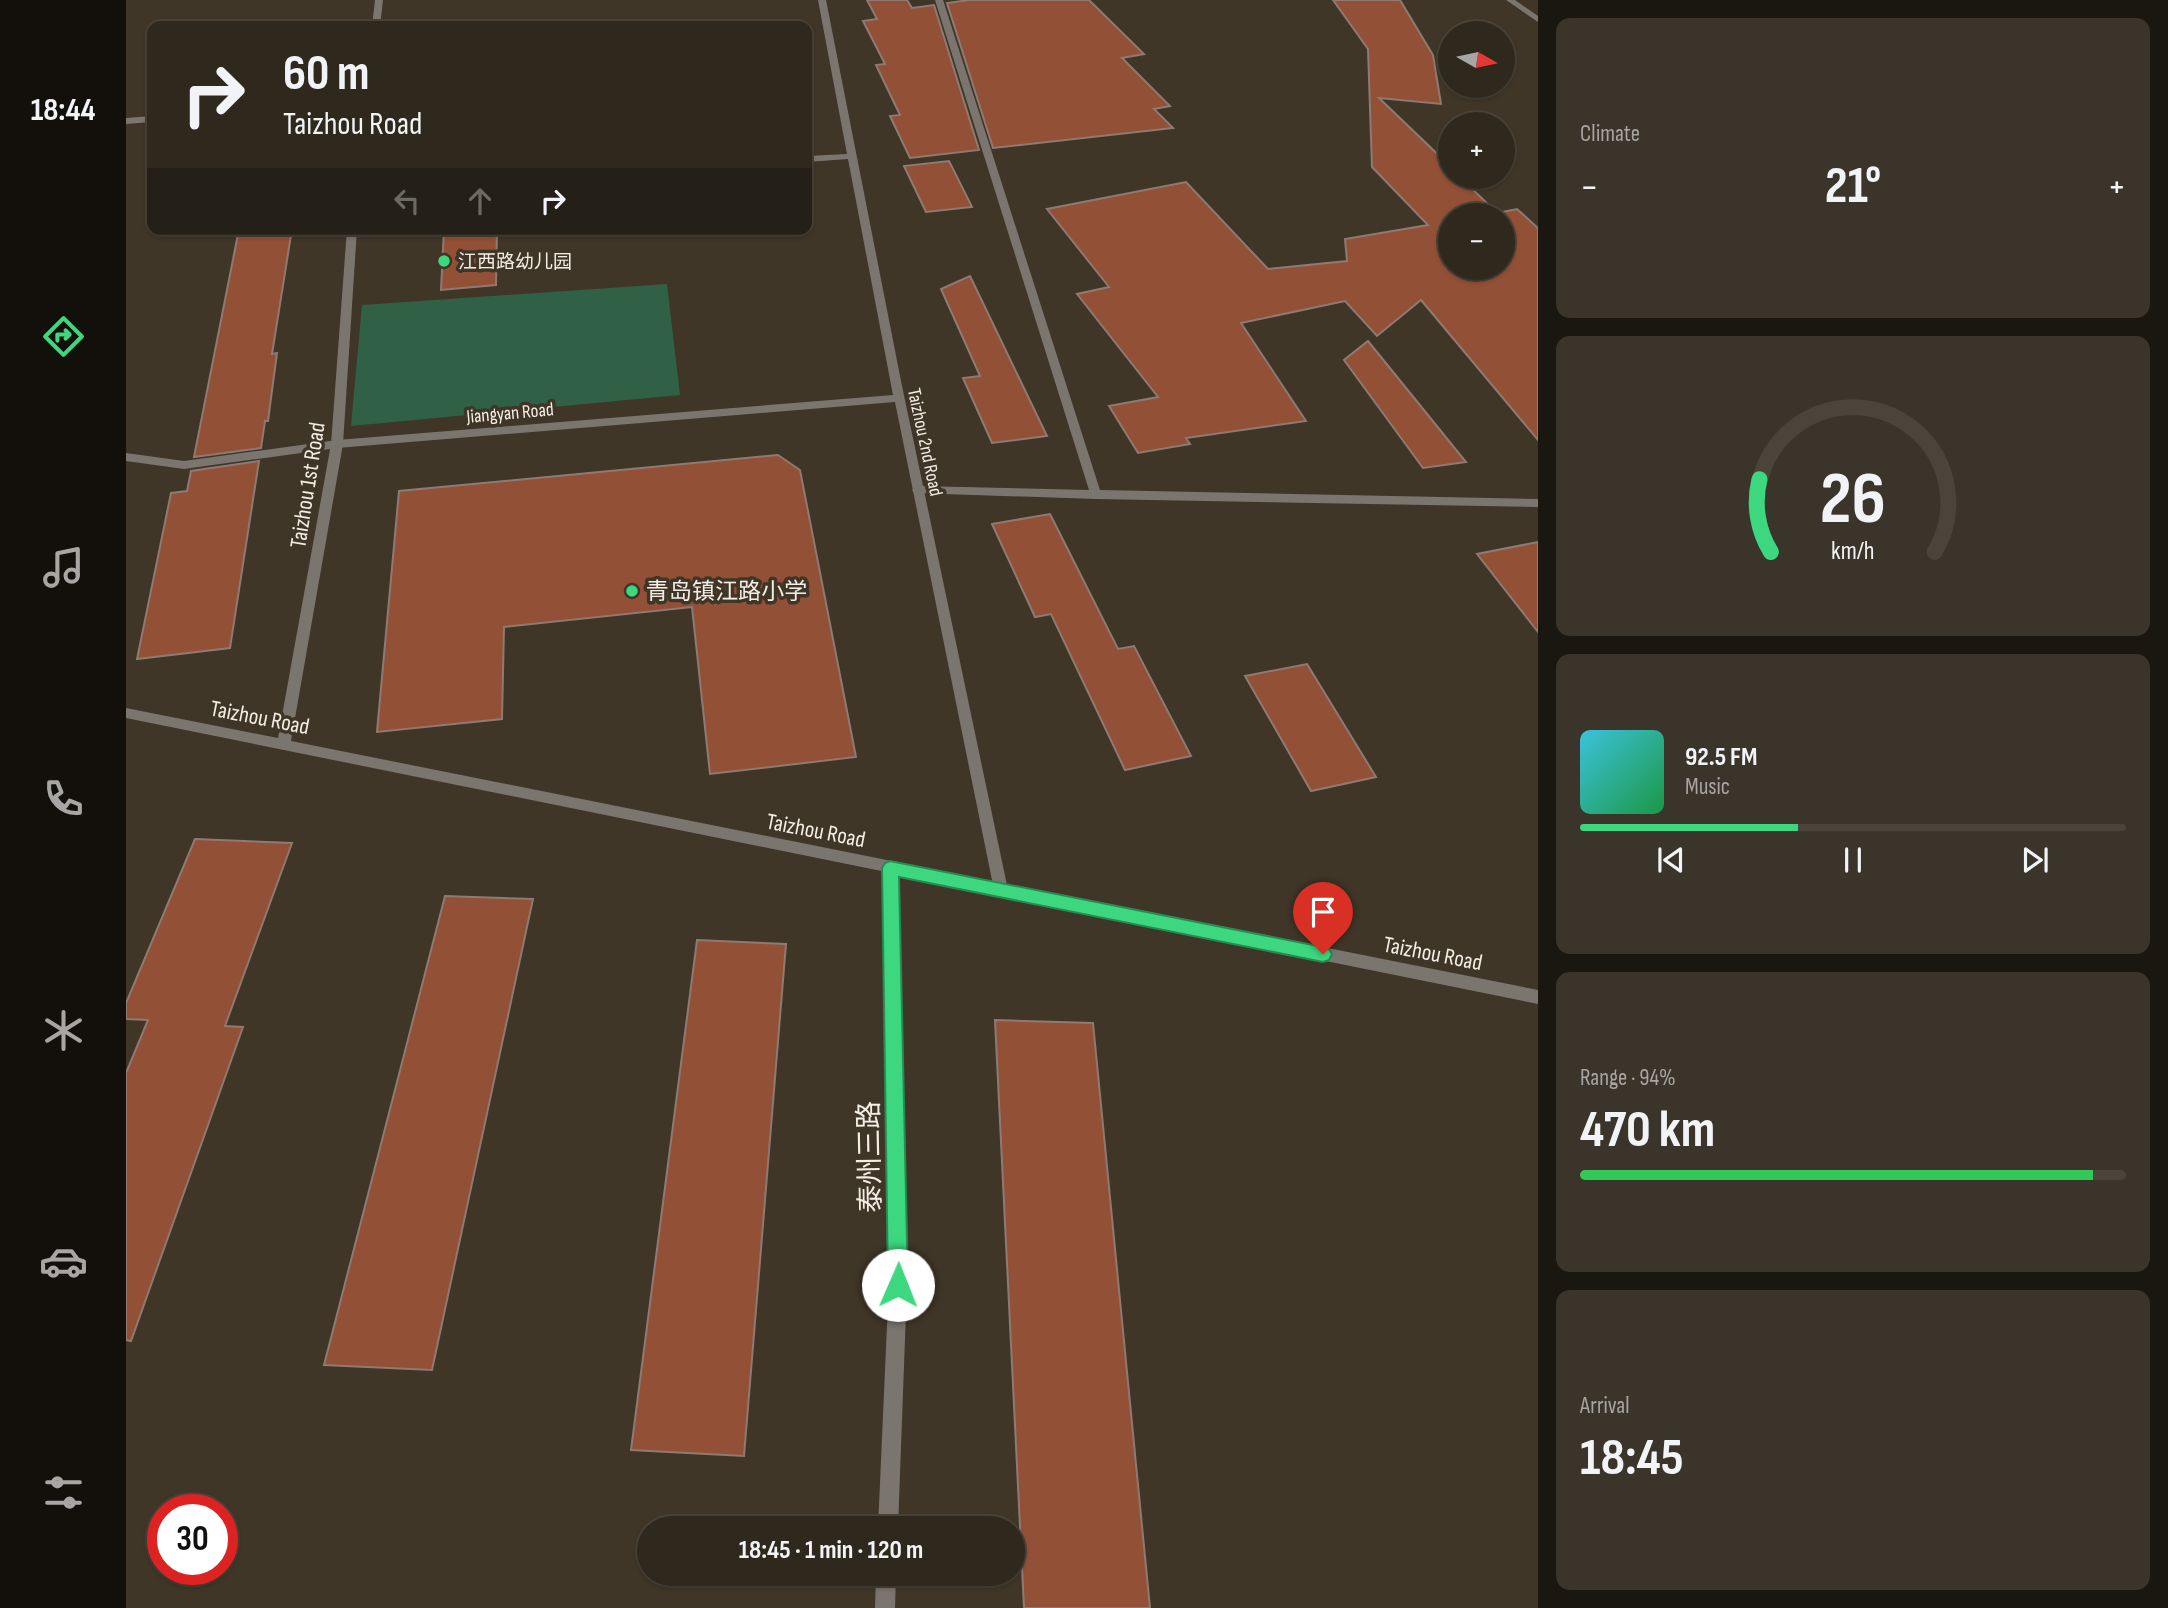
<!DOCTYPE html>
<meta charset="utf-8">
<style>
:root{--surface:#2f281d;--page:#3b342a;--text:#f1f3f6;--muted:#a7a6a4;--line:#4a443b;--accent:#3cd77e}
body{margin:0;font-family:"Sofia Sans Condensed","Noto Sans SC",sans-serif;background:var(--page);color:var(--text);height:100vh;display:flex;flex-direction:column;font-size:26px;white-space:nowrap}
*{box-sizing:border-box;margin:0}
p{font-size:23px;color:var(--muted)}
.icon{flex:none;width:38px;height:38px;fill:none;stroke:currentColor;stroke-width:2;stroke-linecap:round;stroke-linejoin:round}
.map{position:relative;flex:1;overflow:hidden}
.sheet{display:flex;flex-direction:column;gap:18px;padding:18px;background:#1a1610;width:630px}
.sheet>*{flex:none}
.banner{position:absolute;left:21px;top:21px;width:665px;height:214px;border-radius:14px;box-shadow:0 2px 5px #0004,0 0 0 2px var(--line);background:#2f281d;color:var(--text);overflow:hidden}
.needle{width:46px;rotate:99deg}
.fabs{position:absolute;left:1312px;top:21px;display:grid;gap:14px}
.fabs a{display:grid;place-items:center;width:77px;height:77px;border-radius:50%;background:var(--surface);box-shadow:0 2px 5px #0004,0 0 0 2px var(--line);font-size:35px}
.speed{position:absolute;left:21px;top:1494px;display:flex;gap:14px;font-size:35px;font-weight:700;text-align:center}
.speed>*{display:grid;place-content:center;width:91px;height:91px;border-radius:50%;background:var(--surface);box-shadow:0 2px 5px #0004,0 0 0 2px var(--line);line-height:1}
.speed .limit{border:10px solid #d22;background:#fff;color:#111}
.pin{position:absolute;display:grid;place-items:center;width:60px;height:60px;color:#fff;margin:-72px -30px;border-radius:50% 50% 50% 0;rotate:-45deg;box-shadow:0 0 7px #0007}
.pin .icon{rotate:45deg}
.me{position:absolute;width:77px;margin:-38px;rotate:1deg;stroke-linejoin:round;filter:drop-shadow(0 0 5px #0008)}
.turn{display:flex;align-items:center;gap:24px;height:147px;padding:0 21px;font-size:32px}
.turn .icon{width:91px;height:91px;stroke-width:2.5}
.turn b{display:block;font-size:49px;line-height:60px}
.lanes{display:flex;align-items:center;height:66px;padding:0 21px;background:#0003;justify-content:center;gap:35px;direction:ltr}
.lanes .off{opacity:.35}
.big{font-size:52px;font-weight:700;line-height:1.1}
.sheet .widget{flex:1;display:flex;flex-direction:column;justify-content:center;gap:10px;min-width:0;padding:0 24px;border-radius:14px;background:var(--page)}
.sheet .dial{align-items:center;gap:0}
.dial svg{height:182px;overflow:visible;fill:none;stroke:var(--line);stroke-width:7;stroke-linecap:round;text-anchor:middle}
.dial text{fill:var(--text);stroke:none}
.song{display:flex;align-items:center;gap:21px}
.cover{width:84px;height:84px;border-radius:10px;background:linear-gradient(135deg,hsl(190 70% 55%),hsl(140 70% 35%))}
.played{height:7px;border-radius:4px;background:linear-gradient(90deg,var(--accent) 40%,var(--line) 40%)}
.keys{display:flex;justify-content:space-around;direction:ltr}
.heat{display:flex;justify-content:space-between;align-items:center;font-size:38px;direction:ltr}
.charge{height:10px;border-radius:5px;background:linear-gradient(90deg,#34c759 94%,var(--line) 0)}
.trip{position:absolute;left:511px;top:1516px;width:388px;height:70px;border-radius:35px;background:var(--surface);box-shadow:0 2px 5px #0004,0 0 0 2px var(--line);font-weight:700;line-height:70px;text-align:center}
main{display:flex;flex:1;min-height:0}
.tab-bar{display:flex;flex-direction:column;width:126px;justify-content:space-around;align-items:center;background:#13100c;color:var(--muted)}
.tab-bar .icon{width:49px;height:49px}
.tab-bar .selected{color:var(--accent)}
.tab-bar b{font-size:32px;color:var(--text)}
.map>svg:first-child{display:block}
.green{fill:#306146}
.building{fill:#925036;stroke:#8e7a73;stroke-width:2;fill-rule:evenodd}
.lines{fill:none;stroke-linecap:round;stroke-linejoin:round}
.service{fill:#7b756f;fill-rule:evenodd}
.minor{fill:#7b756f;fill-rule:evenodd}
.tertiary{fill:#7b756f;fill-rule:evenodd}
.route{fill:#3cd77e;stroke:#278c52;stroke-width:2}
.poi-dot{fill:#3cd77e;stroke:#3f3627;stroke-width:2.5}
.labels{text-anchor:middle;stroke-width:7;stroke-linejoin:round;paint-order:stroke}
.far-poi-label{font-size:19px;fill:#f4eee5;stroke:#3f3627;text-anchor:start}
.far-street-label{font-size:19px;fill:#f4eee5;stroke:#3f3627}
.street-label{font-size:23px;fill:#f4eee5;stroke:#3f3627}
.poi-label{font-size:23px;fill:#f4eee5;stroke:#3f3627;text-anchor:start}
.near-street-label{font-size:28px;fill:#f4eee5;stroke:#3f3627}
</style>
<main>
<nav class="tab-bar">
<b>18:44</b>
<svg class="icon selected" aria-label="directions" viewBox="0 0 24 24"><path d="M12 3l9 9-9 9-9-9zM9 14v-3h6M13 9l2 2-2 2"/></svg>
<svg class="icon" aria-label="music" viewBox="0 0 24 24"><path d="M9 18V5l10-2v13"/><circle cx="6" cy="18" r="3"/><circle cx="16" cy="16" r="3"/></svg>
<svg class="icon" aria-label="phone" viewBox="0 0 24 24"><path d="M5 4h4l2 5-3 2q2 4 5 5l2-3 5 2v4C11 20 4 13 5 4z"/></svg>
<svg class="icon" aria-label="climate" viewBox="0 0 24 24"><path d="M12 3v18M4 7l16 10M4 17L20 7"/></svg>
<svg class="icon" aria-label="car" viewBox="0 0 24 24"><path d="M5 17H2v-5l4-1 3-4h7l3 4 3 1v5h-3M9 17h6M6 11h13"/><circle cx="7" cy="17" r="2"/><circle cx="17" cy="17" r="2"/></svg>
<svg class="icon" aria-label="filters" viewBox="0 0 24 24"><path d="M4 7h16M4 17h16"/><circle cx="9" cy="7" r="2"/><circle cx="15" cy="17" r="2"/></svg>
</nav>
<div class="map">
<svg width="1412" height="1608" viewBox="0 0 1412 1608">
<rect width="100%" height="100%" fill="#3f3627"/>
<polygon class="green" points="541,284 554,395 225,426 236,305"/>
<g class="building">
<polygon points="741,0 781,0 786,8 808,5 853,150 784,158 764,116 774,115 750,65 759,64 737,21 751,19"/>
<polygon points="843,0 963,0 1018,54 996,58 1044,106 1028,109 1047,128 867,148 821,3"/>
<path d="M 1207,0 L 1274,0 L 1307,55 L 1315,104 L 1253,98 L 1325,167 L 1325,177 L 1334,177 L 1371,213 L 1391,209 L 1412,228 L 1412,440 L 1295,300 L 1251,336 L 1219,301 L 1115,323 L 1180,421 L 1060,438 L 1064,444 L 1012,453 L 983,406 L 1032,397 L 951,294 L 983,287 L 921,209 L 1060,182 L 1142,269 L 1221,261 L 1219,239 L 1302,225 L 1246,167 L 1242,49 ZM 1325,215 L 1377,215 L 1377,268 L 1325,268 Z"/>
<polygon points="823,161 846,207 800,212 778,166"/>
<polygon points="113,229 166,229 146,354 151,353 142,421 139,421 135,448 68,457"/>
<polygon points="318,229 371,229 370,285 315,290"/>
<polygon points="844,276 921,436 866,443 837,378 854,376 815,289"/>
<polygon points="1242,341 1340,462 1297,468 1218,360"/>
<polygon points="652,455 674,470 730,757 584,774 566,607 378,627 376,719 251,732 273,491"/>
<polygon points="133,461 104,648 11,659 45,493 61,491 65,471"/>
<polygon points="924,514 992,649 1008,646 1065,756 999,770 925,614 909,617 866,524"/>
<polygon points="1412,542 1412,632 1351,554"/>
<polygon points="1181,664 1250,777 1185,791 1119,676"/>
<polygon points="69,839 166,843 99,1026 117,1027 5,1341 0,1340 0,1073 22,1020 0,1019 0,1003"/>
<polygon points="319,896 407,899 306,1370 198,1365"/>
<polygon points="571,940 660,944 618,1456 505,1450"/>
<polygon points="869,1020 967,1023 1024,1608 898,1608"/>
</g>
<g class="lines">
<g class="service">
<polygon points="809,0 817,0 974,490 1412,499 1412,507 970,499 788,493 786,490 792,486 963,490"/>
<polygon points="1380,0 1389,0 1412,16 1412,22"/>
</g>
<g class="minor">
<polygon points="692,0 700,0 776,386 882,890 880,894 875,896 870,894 868,890 769,402 211,448 58,469 0,461 0,453 58,461 211,440 767,395 722,159 681,162 681,156 721,154"/>
<polygon points="26,116 26,122 0,124 0,118"/>
<polygon points="764,862 769,864 771,868 782,1258 772,1528 752,1528 764,1258 757,868 759,864"/>
<polygon points="750,1573 770,1573 769,1608 749,1608"/>
</g>
<g class="tertiary">
<polygon points="249,0 257,0 254,26 246,26"/>
<polygon points="221,229 231,229 217,444 165,741 1412,990 1412,1004 0,718 0,708 152,738 205,444"/>
</g>
</g>
<polygon class="route" points="764,861 1197,947 1203,949 1206,954 1203,960 1197,962 773,877 782,1285 779,1292 772,1295 765,1292 762,1285 756,868 759,863"/>
<g class="poi-dot">
<circle cx="318" cy="261" r="7"/>
<circle cx="506" cy="591" r="7"/>
</g>
<g class="labels">
<g class="far-poi-label">
<text x="332" y="268">江西路幼儿园</text>
</g>
<g class="far-street-label">
<text transform="translate(384 412) rotate(-5)" y="7">Jiangyan Road</text>
<text transform="translate(800 442) rotate(78)" y="7">Taizhou 2nd Road</text>
</g>
<g class="street-label">
<text transform="translate(181 485) rotate(-81)" y="8">Taizhou 1st Road</text>
<text transform="translate(134 717) rotate(11)" y="8">Taizhou Road</text>
<text transform="translate(690 830) rotate(11)" y="8">Taizhou Road</text>
<text transform="translate(1307 953) rotate(11)" y="8">Taizhou Road</text>
</g>
<g class="poi-label">
<text x="520" y="599">青岛镇江路小学</text>
</g>
<g class="near-street-label">
<text transform="translate(743 1157) rotate(-91)" y="10">泰州三路</text>
</g>
</g>
</svg>
<div class="fabs">
<a><svg class="needle" viewBox="-14 -14 28 28"><path d="M0-13l5 13h-10z" fill="#e53935"/><path d="M0 13l5-13h-10z" fill="#a7a6a4"/></svg></a>
<a>+</a>
<a>−</a>
</div>
<div class="speed"><div class="limit">30</div></div>
<div class="pin" style="left:1197px;top:954px;background:#d93025"><svg class="icon" aria-label="arrive" viewBox="0 0 24 24"><path d="M6 21V4h12l-3 4 3 4H6"/></svg></div>
<svg class="me" style="left:772px;top:1285px" viewBox="-20 -20 40 40"><circle r="19" fill="#fff"/><path d="M0-13L10 11 0 6-10 11z" fill="#3cd77e"/></svg>
<div class="trip">18:45 · 1 min · 120 m</div>
<div class="banner">
<div class="turn"><svg class="icon" aria-label="right" viewBox="0 0 24 24"><path d="M7 20v-9h11M14 6l5 5-5 5"/></svg><div><b>60 m</b>Taizhou Road</div></div>
<div class="lanes"><svg class="icon off" aria-label="left" viewBox="0 0 24 24"><path d="M17 20v-9H6M10 6l-5 5 5 5"/></svg><svg class="icon off" aria-label="ahead" viewBox="0 0 24 24"><path d="M12 20V5M6 11l6-6 6 6"/></svg><svg class="icon" aria-label="right" viewBox="0 0 24 24"><path d="M7 20v-9h11M14 6l5 5-5 5"/></svg></div>
</div>
</div>
<section class="sheet">
<div class="widget"><p>Climate</p>
<div class="heat"><a>−</a><b class="big">21°</b><a>+</a></div>
</div>
<div class="widget dial"><svg viewBox="0 0 100 80">
<path d="M14 69A42 42 0 1 1 86 69"/>
<path d="M14 69A42 42 0 0 1 9 37" stroke="#3cd77e"/>
<text x="50" y="56" font-size="32" font-weight="700">26</text>
<text x="50" y="72" font-size="11">km/h</text>
</svg></div>
<div class="widget">
<div class="song"><i class="cover"></i><div><b>92.5 FM</b><p>Music</p></div></div>
<div class="played"></div>
<div class="keys"><svg class="icon" aria-label="previous" viewBox="0 0 24 24"><path d="M18 5L8 12l10 7zM5 5v14"/></svg><svg class="icon" aria-label="pause" viewBox="0 0 24 24"><path d="M8 5v14M16 5v14"/></svg><svg class="icon" aria-label="next" viewBox="0 0 24 24"><path d="M6 5l10 7-10 7zM19 5v14"/></svg></div>
</div>
<div class="widget"><p>Range · 94%</p><b class="big">470 km</b><div class="charge"></div></div>
<div class="widget"><p>Arrival</p><b class="big">18:45</b></div>
</section>
</main>
